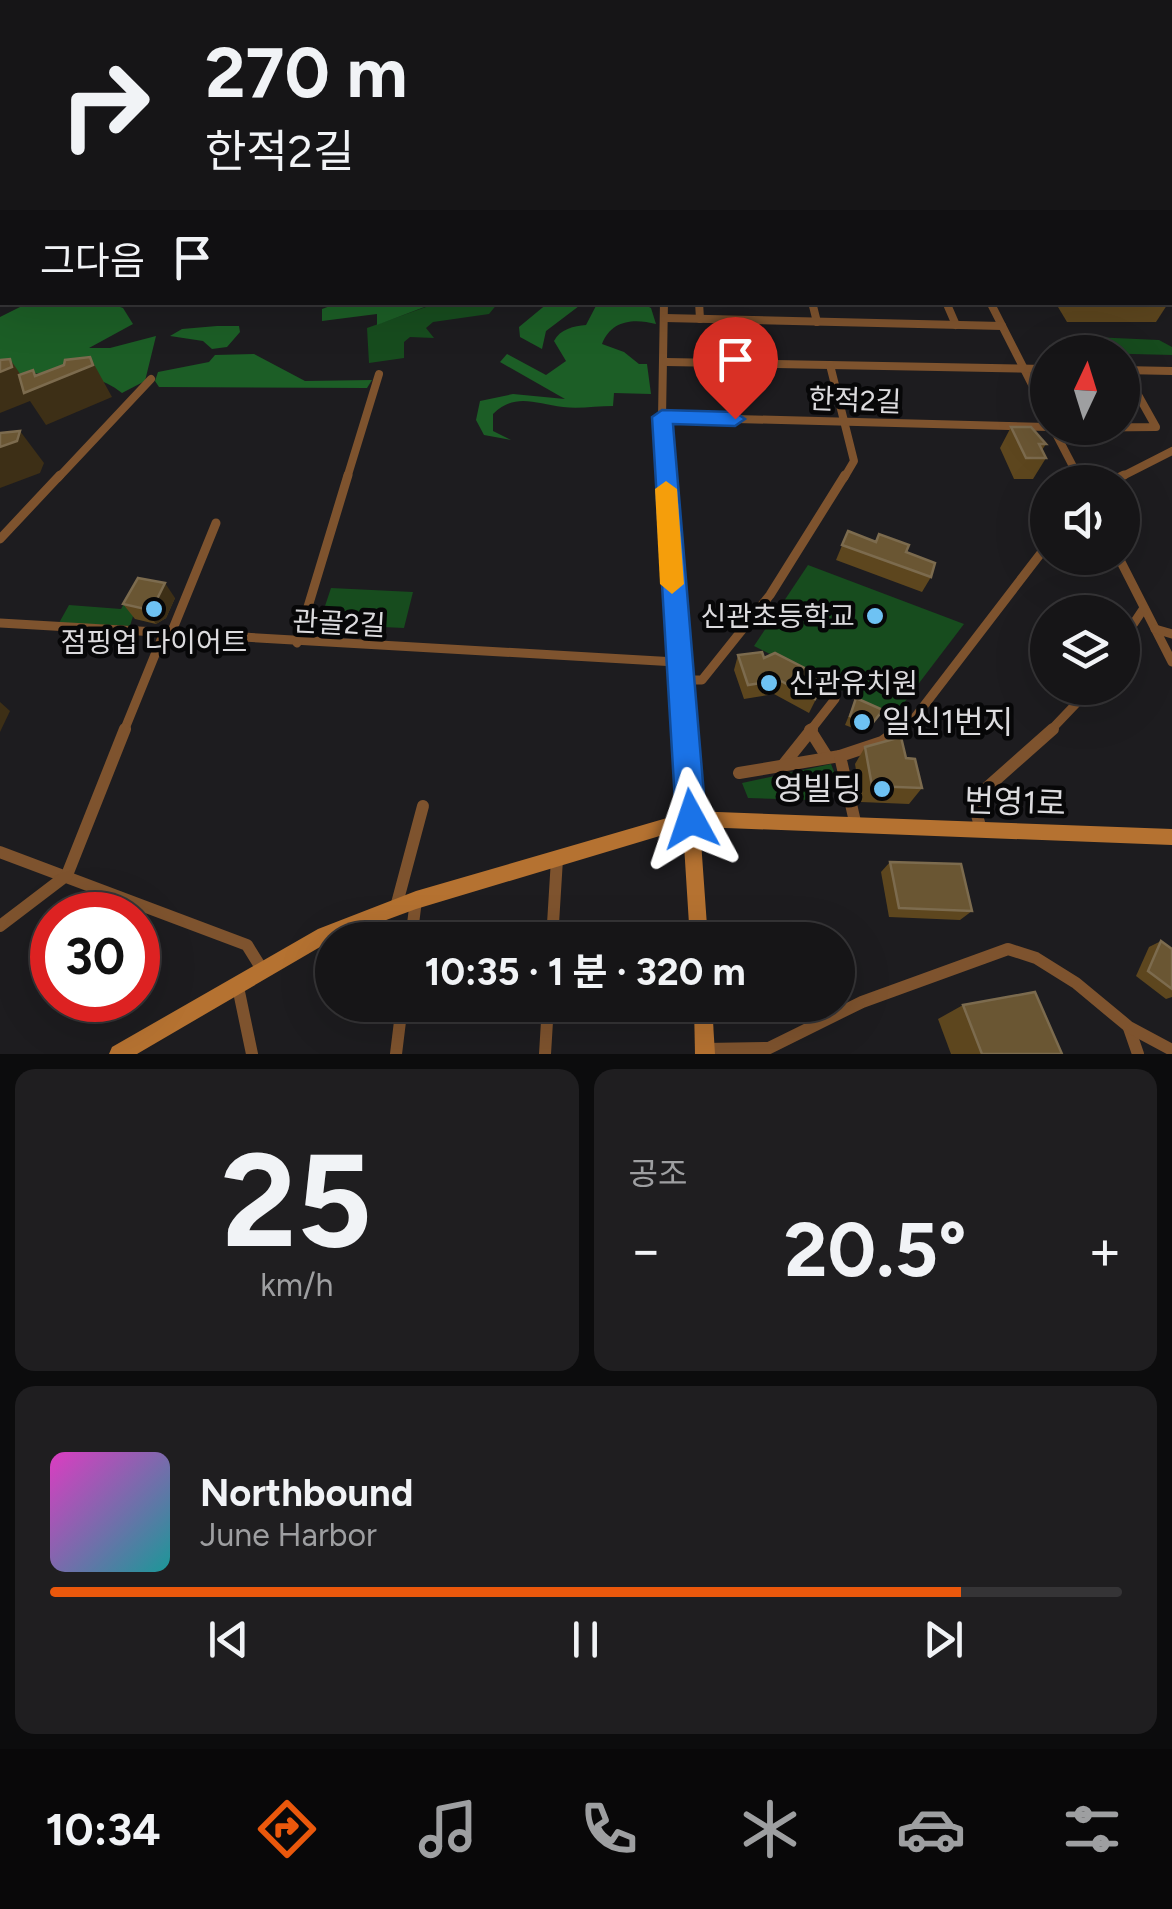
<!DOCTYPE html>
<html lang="ko">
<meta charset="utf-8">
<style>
:root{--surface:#161517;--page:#1f1e20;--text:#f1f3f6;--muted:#9e9fa1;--line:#353436;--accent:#ea580c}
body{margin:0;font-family:Figtree,"Noto Sans KR",sans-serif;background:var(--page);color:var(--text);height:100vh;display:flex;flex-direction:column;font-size:38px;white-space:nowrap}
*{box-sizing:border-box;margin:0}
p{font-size:32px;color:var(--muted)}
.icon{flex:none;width:55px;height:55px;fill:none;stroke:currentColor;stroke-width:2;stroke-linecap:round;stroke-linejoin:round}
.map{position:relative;height:1054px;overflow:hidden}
.side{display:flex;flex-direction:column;gap:15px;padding:15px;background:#0c0c0d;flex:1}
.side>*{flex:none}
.guide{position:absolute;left:0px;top:0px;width:1172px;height:305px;box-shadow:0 10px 40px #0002,0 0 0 2px var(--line);background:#161517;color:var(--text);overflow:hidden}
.needle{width:65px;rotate:4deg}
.fabs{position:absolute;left:1030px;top:335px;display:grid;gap:20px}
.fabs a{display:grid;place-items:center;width:110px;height:110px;border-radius:50%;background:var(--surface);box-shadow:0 10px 40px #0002,0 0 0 2px var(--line);font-size:50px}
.speed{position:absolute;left:30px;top:892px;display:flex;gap:20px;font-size:50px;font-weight:700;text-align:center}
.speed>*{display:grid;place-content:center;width:130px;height:130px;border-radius:50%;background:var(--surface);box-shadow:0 10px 40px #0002,0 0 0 2px var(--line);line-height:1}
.speed .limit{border:15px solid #d22;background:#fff;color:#111}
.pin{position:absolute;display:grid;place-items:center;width:85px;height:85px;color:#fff;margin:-102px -42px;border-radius:50% 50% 50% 0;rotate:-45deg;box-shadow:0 0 10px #0007}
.pin .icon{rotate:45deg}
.me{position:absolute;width:110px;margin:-55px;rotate:355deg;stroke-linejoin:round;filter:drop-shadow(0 0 8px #0008)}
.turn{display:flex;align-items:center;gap:35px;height:210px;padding:0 40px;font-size:45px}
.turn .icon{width:130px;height:130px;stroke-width:2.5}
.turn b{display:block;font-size:70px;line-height:85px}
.then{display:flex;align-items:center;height:95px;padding:0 40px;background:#0003;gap:20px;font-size:38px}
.big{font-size:75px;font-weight:700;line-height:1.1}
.side .widget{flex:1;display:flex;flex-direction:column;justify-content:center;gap:15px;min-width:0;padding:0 35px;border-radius:20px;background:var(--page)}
.side .dial{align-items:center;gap:0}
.dial b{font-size:130px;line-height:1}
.song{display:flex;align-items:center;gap:30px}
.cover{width:120px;height:120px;border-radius:15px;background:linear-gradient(135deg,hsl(310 70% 55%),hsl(180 70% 35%))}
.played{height:10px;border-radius:5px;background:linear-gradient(90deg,var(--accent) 85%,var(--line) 85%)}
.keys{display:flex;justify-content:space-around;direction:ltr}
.heat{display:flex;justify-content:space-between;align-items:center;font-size:55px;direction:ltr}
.side .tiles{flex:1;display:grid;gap:15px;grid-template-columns:1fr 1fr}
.widget:last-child{grid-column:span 2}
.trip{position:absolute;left:315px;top:922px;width:540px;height:100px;border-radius:50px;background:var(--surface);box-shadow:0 10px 40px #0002,0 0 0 2px var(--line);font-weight:700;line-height:100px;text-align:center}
.menu{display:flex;height:160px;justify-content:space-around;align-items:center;background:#090809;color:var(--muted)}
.menu .icon{width:70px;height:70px}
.menu .on{color:var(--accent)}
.menu b{font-size:45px;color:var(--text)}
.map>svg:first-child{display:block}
.green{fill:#174c1e}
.forest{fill:#1c5e26}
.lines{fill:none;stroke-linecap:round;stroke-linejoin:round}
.street-far2{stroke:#7e532e;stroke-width:8}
.street-far1{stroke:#7e532e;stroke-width:9}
.street{stroke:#7e532e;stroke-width:12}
.secondary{fill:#b57231;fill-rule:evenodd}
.highway{fill:#faa558;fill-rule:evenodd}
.wall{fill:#5d461e}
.shaded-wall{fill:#3d2f16}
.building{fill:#6a5633;stroke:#7c6b4e;stroke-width:2.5}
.route{fill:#1a73e8;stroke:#114b97;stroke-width:2.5}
.slow{fill:#f59e0b}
.poi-dot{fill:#6ec2f3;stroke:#070708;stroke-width:4}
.labels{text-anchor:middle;stroke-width:9;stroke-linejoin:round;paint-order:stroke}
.street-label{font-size:28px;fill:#dcdbde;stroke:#070708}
.poi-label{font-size:28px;fill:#dcdbde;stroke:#070708;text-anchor:end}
.near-poi-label{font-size:32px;fill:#dcdbde;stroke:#070708;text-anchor:start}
.near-street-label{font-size:32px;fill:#dcdbde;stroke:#070708}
</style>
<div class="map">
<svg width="1172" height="1054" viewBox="0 0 1172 1054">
<rect width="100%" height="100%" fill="#1d1c1f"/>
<g class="green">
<polygon points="437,303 498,303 489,314 433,322 426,328 434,338 410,337 404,342 404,358 369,363 367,328"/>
<polygon points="1070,336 1159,340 1172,347 1172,355 1053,352 1049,345 1067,345"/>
<polygon points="808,565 964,624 894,716 754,646"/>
<polygon points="331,588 413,592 404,628 319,624"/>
<polygon points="126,600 138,600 130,626 59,623 69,605 121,609"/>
<polygon points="831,764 837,779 804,786 812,800 748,798 742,783"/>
</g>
<g class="forest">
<polygon points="341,302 425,302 427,306 377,325 377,314 322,321 322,309"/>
<path d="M 598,302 L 641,303 L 651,308 L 656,324 C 634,318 611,320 602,344 L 624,352 L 639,364 L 647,364 L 651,394 L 614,393 L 613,406 C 597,406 579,409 563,407 C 535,404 516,392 493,414 L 493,431 L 511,440 L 484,435 L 476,420 L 480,401 L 513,394 L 565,399 L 500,362 L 507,354 L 546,375 L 566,361 L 554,341 C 560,329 574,326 586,325 Z"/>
<path d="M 28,303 L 109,303 L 123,308 L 133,324 L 89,348 L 110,348 L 156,336 L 145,381 L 122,393 C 89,366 39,370 0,380 L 0,317 Z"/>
<polygon points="548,303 583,303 546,331 542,349 520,337 519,327"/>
<polygon points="217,326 239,326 240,332 227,347 212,349 203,341 170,336 182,329"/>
<polygon points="254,354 305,381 372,380 367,388 159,387 155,381 158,372 209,362 215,355"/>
</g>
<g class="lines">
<g class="street-far2">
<polyline points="664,302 662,417 666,478"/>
<polyline points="699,302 700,319"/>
<polyline points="812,302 817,322"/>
<polyline points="946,302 956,325"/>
<polyline points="990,302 1048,416"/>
<polyline points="665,318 1002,326"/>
<polyline points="666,362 1048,369"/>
<polyline points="830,365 854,461 844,478"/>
<polyline points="1122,370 1172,371"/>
<polyline points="662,417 1048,427"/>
<polyline points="1053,428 1079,478"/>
<polyline points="1055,428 1156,427 1124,370"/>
<polyline points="58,478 151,379"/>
<polyline points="347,478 379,374"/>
<polyline points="1119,478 1172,451"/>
</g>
<g class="street-far1">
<polyline points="666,475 685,731"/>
<polyline points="1077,475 1081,482"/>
<polyline points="1110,482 1124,475"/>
<polyline points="0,539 60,475"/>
<polyline points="1119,558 1172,662"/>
<polyline points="0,623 676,662"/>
<polyline points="1155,629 1172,634"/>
<polyline points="170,636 216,523"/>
<polyline points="1122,641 1144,608"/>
<polyline points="297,643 348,475"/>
<polyline points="678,680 702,680 770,595 845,475"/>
<polyline points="124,731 163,635"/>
<polyline points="810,731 835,699"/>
<polyline points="897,731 913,720 1048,544"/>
<polyline points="1050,731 1091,688"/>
</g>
<g class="street">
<polyline points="684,729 691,819"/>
<polyline points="810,730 827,757"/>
<polyline points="784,764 812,729"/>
<polyline points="739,773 840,756"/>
<polyline points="856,826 840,756 882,742 901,729"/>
<polyline points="981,830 973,800 1053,729"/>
<polyline points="0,852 247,945 263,971"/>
<polyline points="396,907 423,806"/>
<polyline points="0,926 67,875 125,729"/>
<polyline points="411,940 416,900"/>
<polyline points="552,940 557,859"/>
<polyline points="238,987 252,1054"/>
<polyline points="1129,1028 1138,1054"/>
<polyline points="705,1049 769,1048 862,1002 1008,949 1036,958 1076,983 1129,1027 1172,1050"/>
<polyline points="396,1054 402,1005"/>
<polyline points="545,1054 548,1005"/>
</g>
<g class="secondary">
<polygon points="287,0 294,0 291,2 285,2"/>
<polygon points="301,0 308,0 305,2 299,2"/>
<polygon points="457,0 463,0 462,2 456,2"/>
<rect x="1170" y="46" width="2" height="4"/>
<rect x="0" y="188" width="2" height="5"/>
<polygon points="2,296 2,302 0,303 0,297"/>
<polygon points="691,811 1172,829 1172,845 700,827 708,940 690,940 683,829 416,909 332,940 137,1054 109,1054 112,1047 318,929 416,891"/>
<polygon points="694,1005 712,1005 715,1054 695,1054"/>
</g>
<polygon class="highway" points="115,0 123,0 125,2 118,2"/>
</g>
<g class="wall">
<polygon points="1055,302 1169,302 1156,322 1067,322"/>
<polygon points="1011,427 1046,444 1042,450 1046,458 1033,479 1014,479 1000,448"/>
<polygon points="848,531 906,552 931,577 922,592 836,560"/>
<polygon points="175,598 166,618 156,624 135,619 123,604"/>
<polygon points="738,655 764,658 826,679 809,713 774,694 744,699 734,670"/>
<polygon points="856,698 883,710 866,733 845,725"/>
<polygon points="865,747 906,758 922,788 909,804 861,802 855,764"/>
<polygon points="890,862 972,911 960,920 889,917 881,872"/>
<polygon points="1161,941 1172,949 1172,997 1166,999 1136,976 1149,947"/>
<polygon points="963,1005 1062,1054 951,1054 938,1019"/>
</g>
<g class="shaded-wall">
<polygon points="90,357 112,397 46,425 30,401 0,413 0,372 10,359 31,390 35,376 33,370 44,385"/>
<polygon points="20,431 44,463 40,473 0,488 0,447"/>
<polygon points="165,583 175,598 166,618 156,624 145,609"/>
<polygon points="0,702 10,711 0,732"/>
</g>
<g class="building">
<polygon points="90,357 93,365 24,393 19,375 33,370 35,376 64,365 65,360"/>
<polygon points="10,359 12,367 0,372 0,360"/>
<polygon points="1011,427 1031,427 1046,444 1039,444 1046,458 1026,458"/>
<polygon points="20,431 17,441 0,447 0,433"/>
<polygon points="848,531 876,542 879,534 909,545 906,552 935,563 931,577 842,545"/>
<polygon points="138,578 165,583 155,603 145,609 123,604"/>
<polygon points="762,652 764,658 775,653 826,679 815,699 779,680 748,685 738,655"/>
<polygon points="856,698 883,710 871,725 850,716"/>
<polygon points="901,737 906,758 915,759 922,788 872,786 865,747"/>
<polygon points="890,862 961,864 972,911 899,908"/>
<polygon points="1161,941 1172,949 1172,989 1148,971"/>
<polygon points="1035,992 1062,1054 982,1054 963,1005"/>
</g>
<polygon class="route" points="662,410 735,412 745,419 735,426 673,424 706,819 701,829 691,834 680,829 676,819 652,417"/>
<polygon class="slow" points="666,481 677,489 684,584 672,594 660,584 655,489"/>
<g class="poi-dot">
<circle cx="154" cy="609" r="10"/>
<circle cx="875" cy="616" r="10"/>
<circle cx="769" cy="683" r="10"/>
<circle cx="862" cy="722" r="10"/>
<circle cx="882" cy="789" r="10"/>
</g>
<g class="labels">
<g class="street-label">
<text transform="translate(855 400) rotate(2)" y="10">한적2길</text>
<text transform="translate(339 623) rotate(3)" y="10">관골2길</text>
</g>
<g class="poi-label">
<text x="855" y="626">신관초등학교</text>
<text x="154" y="652" text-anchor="middle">점핑업 다이어트</text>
<text x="789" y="693" text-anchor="start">신관유치원</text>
</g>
<g class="near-poi-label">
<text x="882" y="733">일신1번지</text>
<text x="862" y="800" text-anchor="end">영빌딩</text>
</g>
<g class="near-street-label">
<text transform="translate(1015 802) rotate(2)" y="11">번영1로</text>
</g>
</g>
</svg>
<div class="fabs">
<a><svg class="needle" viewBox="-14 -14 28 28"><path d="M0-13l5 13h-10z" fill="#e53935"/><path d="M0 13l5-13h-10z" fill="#9e9fa1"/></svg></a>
<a><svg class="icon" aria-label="sound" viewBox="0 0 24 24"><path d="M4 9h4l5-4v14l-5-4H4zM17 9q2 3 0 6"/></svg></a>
<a><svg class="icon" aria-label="layers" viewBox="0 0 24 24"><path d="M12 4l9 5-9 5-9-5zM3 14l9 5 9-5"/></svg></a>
</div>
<div class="speed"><div class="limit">30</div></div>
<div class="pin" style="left:735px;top:419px;background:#d93025"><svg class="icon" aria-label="arrive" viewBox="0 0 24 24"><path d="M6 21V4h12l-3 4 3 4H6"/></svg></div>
<svg class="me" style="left:691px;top:819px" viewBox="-20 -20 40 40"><path d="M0-17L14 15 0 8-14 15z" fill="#1a73e8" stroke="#fff" stroke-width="4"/></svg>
<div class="trip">10:35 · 1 분 · 320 m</div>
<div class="guide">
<div class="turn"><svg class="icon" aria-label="right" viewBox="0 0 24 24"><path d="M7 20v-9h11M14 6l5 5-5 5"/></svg><div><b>270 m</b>한적2길</div></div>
<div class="then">그다음<svg class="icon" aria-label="arrive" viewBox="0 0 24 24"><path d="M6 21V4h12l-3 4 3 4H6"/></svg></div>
</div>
</div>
<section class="side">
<div class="tiles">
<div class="widget dial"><b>25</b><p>km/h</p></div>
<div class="widget"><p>공조</p>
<div class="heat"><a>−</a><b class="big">20.5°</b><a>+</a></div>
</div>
<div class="widget">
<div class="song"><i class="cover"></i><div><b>Northbound</b><p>June Harbor</p></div></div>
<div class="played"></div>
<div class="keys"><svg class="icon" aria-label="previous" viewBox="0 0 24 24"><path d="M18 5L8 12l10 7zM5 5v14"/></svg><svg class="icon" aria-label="pause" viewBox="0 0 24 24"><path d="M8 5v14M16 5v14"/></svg><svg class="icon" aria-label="next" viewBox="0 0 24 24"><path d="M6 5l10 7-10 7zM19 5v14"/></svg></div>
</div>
</div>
</section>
<nav class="menu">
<b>10:34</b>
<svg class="icon on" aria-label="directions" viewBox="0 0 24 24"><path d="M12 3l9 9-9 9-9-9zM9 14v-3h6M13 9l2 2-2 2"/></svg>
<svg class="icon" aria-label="music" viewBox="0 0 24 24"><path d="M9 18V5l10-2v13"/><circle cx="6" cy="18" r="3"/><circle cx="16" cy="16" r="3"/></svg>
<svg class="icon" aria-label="phone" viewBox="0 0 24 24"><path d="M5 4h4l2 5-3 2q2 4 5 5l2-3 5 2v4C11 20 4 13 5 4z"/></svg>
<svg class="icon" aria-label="climate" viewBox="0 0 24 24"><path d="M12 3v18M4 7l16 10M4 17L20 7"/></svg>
<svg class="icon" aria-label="car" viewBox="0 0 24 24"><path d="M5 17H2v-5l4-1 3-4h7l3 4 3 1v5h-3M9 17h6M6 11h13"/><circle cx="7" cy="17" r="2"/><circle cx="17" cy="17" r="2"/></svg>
<svg class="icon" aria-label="filters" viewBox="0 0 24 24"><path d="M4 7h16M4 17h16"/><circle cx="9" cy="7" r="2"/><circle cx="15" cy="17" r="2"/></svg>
</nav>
